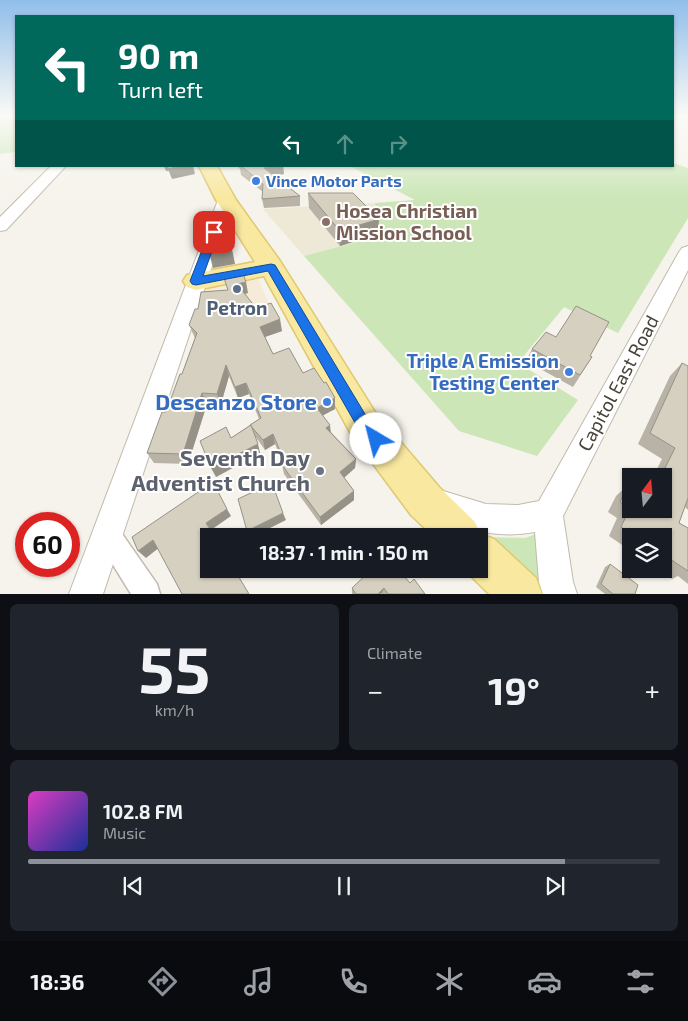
<!DOCTYPE html>
<meta charset="utf-8">
<style>
:root{--surface:#171b24;--page:#20242c;--text:#f1f3f6;--muted:#9ea1a6;--line:#363941;--accent:#8c9099}
body{margin:0;font-family:"Exo 2",sans-serif;background:var(--page);color:var(--text);height:100vh;display:flex;flex-direction:column;font-size:19px;white-space:nowrap}
*{box-sizing:border-box;margin:0}
p{font-size:16px;color:var(--muted)}
.icon{flex:none;width:28px;height:28px;fill:none;stroke:currentColor;stroke-width:2;stroke-linecap:round;stroke-linejoin:round}
.map{position:relative;height:594px;overflow:hidden}
.drawer{display:flex;flex-direction:column;gap:10px;padding:10px;background:#0d0f14;flex:1}
.drawer>*{flex:none}
.banner{position:absolute;left:15px;top:15px;width:659px;height:152px;border-radius:0px;box-shadow:0 1px 4px #0004;background:#00695c;color:#fff;overflow:hidden}
.needle{width:32px;rotate:16deg}
.fabs{position:absolute;left:622px;top:468px;display:grid;gap:10px}
.fabs a{display:grid;place-items:center;width:50px;height:50px;border-radius:0px;background:var(--surface);box-shadow:0 1px 4px #0004;font-size:25px}
.speed{position:absolute;left:15px;top:512px;display:flex;gap:10px;font-size:25px;font-weight:700;text-align:center}
.speed>*{display:grid;place-content:center;width:65px;height:65px;border-radius:50%;background:var(--surface);box-shadow:0 1px 4px #0004;line-height:1}
.speed .limit{border:8px solid #d22;background:#fff;color:#111}
.pin{position:absolute;display:grid;place-items:center;width:42px;height:42px;color:#fff;margin:-21px;border-radius:10px;box-shadow:0 2px 8px #0006}
.me{position:absolute;width:55px;margin:-28px;rotate:323deg;stroke-linejoin:round;filter:drop-shadow(0 0 4px #0008)}
.turn{display:flex;align-items:center;gap:18px;height:105px;padding:0 20px;font-size:22px}
.turn .icon{width:65px;height:65px;stroke-width:2.5}
.turn b{display:block;font-size:35px;line-height:42px}
.lanes{display:flex;align-items:center;height:48px;padding:0 20px;background:#0003;justify-content:center;gap:25px;direction:ltr}
.lanes .off{opacity:.35}
.big{font-size:38px;font-weight:700;line-height:1.1}
.drawer .tile{flex:1;display:flex;flex-direction:column;justify-content:center;gap:8px;min-width:0;padding:0 18px;border-radius:8px;background:var(--page)}
.drawer .dial{align-items:center;gap:0}
.dial b{font-size:65px;line-height:1}
.song{display:flex;align-items:center;gap:15px}
.cover{width:60px;height:60px;border-radius:8px;background:linear-gradient(135deg,hsl(310 70% 55%),hsl(230 70% 35%))}
.played{height:5px;border-radius:2px;background:linear-gradient(90deg,var(--accent) 85%,var(--line) 85%)}
.keys{display:flex;justify-content:space-around;direction:ltr}
.heat{display:flex;justify-content:space-between;align-items:center;font-size:28px;direction:ltr}
.drawer .tiles{flex:1;display:grid;gap:10px;grid-template-columns:1fr 1fr}
.tile:last-child{grid-column:span 2}
.trip{position:absolute;left:200px;top:528px;width:288px;height:50px;border-radius:0px;background:var(--surface);box-shadow:0 1px 4px #0004;font-weight:700;line-height:50px;text-align:center}
.menu{display:flex;height:80px;justify-content:space-around;align-items:center;background:#090b0e;color:var(--muted)}
.menu .icon{width:35px;height:35px}
.menu .active{color:var(--accent)}
.menu b{font-size:22px;color:var(--text)}
.map>svg:first-child{display:block}
.commercial{fill:#f5ebd8}
.education{fill:#ede9d6}
.green{fill:#cce6b7}
.lines{fill:none;stroke-linecap:round;stroke-linejoin:round}
.minor-casing{stroke:#c0bbae;stroke-width:3}
.tertiary-casing{stroke:#c0bbae;stroke-width:2}
.primary-casing{stroke:#dec870;stroke-width:3}
.minor{fill:#fff;fill-rule:evenodd}
.tertiary{fill:#fff;fill-rule:evenodd}
.primary{fill:#f9e8a0;fill-rule:evenodd}
.wall{fill:#b8b3a6}
.shaded-wall{fill:#969287}
.building{fill:#d6d0c1;stroke:#969287}
.route{fill:#1a73e8;stroke:#114b97}
.shop-dot{fill:#3f7fe0;stroke:#fff;stroke-width:2}
.education-dot{fill:#8d6e63;stroke:#fff;stroke-width:2}
.service-dot{fill:#5c6f8a;stroke:#fff;stroke-width:2}
.worship-dot{fill:#6b7280;stroke:#fff;stroke-width:2}
.labels{text-anchor:middle;stroke-width:4;stroke-linejoin:round;paint-order:stroke}
.far-shop-label{font-size:16px;font-weight:bold;fill:#366cbe;stroke:#fff;text-anchor:start}
.education-label{font-size:19px;font-weight:bold;fill:#785e54;stroke:#fff;text-anchor:start}
.service-label{font-size:19px;font-weight:bold;fill:#4e5e75;stroke:#fff}
.shop-label{font-size:19px;font-weight:bold;fill:#366cbe;stroke:#fff;text-anchor:end}
.street-label{font-size:19px;fill:#494439;stroke:#fff}
.near-shop-label{font-size:22px;font-weight:bold;fill:#366cbe;stroke:#fff;text-anchor:end}
.near-worship-label{font-size:22px;font-weight:bold;fill:#5b616d;stroke:#fff;text-anchor:end}
</style>
<div class="map">
<svg width="688" height="594" viewBox="0 0 688 594">
<rect width="100%" height="100%" fill="#f5f3eb"/>
<polygon class="commercial" points="256,274 271,308 193,318 203,283"/>
<polygon class="education" points="375,203 380,236 304,256 263,209"/>
<g class="green">
<polygon points="0,116 16,116 16,152 0,154"/>
<polygon points="673,163 688,168 688,218 618,333 564,307 518,363 578,400 537,456 459,431 304,256 380,236 375,203 415,200 350,166 672,166"/>
<polygon points="539,533 543,593 512,567 483,537 525,538"/>
</g>
<g class="lines">
<defs>
<polygon id="minor" points="107,521 116,525 157,584 160,594 131,594 94,534 98,525"/>
<g id="tertiary">
<polygon points="51,166 66,166 6,230 0,231 0,217"/>
<polygon points="226,195 232,197 234,200 103,594 69,594 218,200 220,197"/>
<path d="M 688,246 L 688,270 L 563,516 L 573,582 L 577,594 L 543,594 L 539,582 L 535,532 C 498,539 464,530 430,515 L 425,505 L 430,495 L 440,490 L 486,504 L 518,505 L 539,501 L 679,252 L 682,248 Z"/>
</g>
<polygon id="primary" points="199,166 217,166 236,200 280,261 375,412 439,487 475,522 480,534 494,539 536,578 542,594 489,594 464,569 479,569 479,536 433,536 411,515 351,434 264,276 196,290 187,287 183,281 187,275 255,262 216,200"/>
</defs>
<use href="#minor" class="minor-casing"/>
<use href="#tertiary" class="tertiary-casing"/>
<use href="#primary" class="primary-casing"/>
<use href="#minor" class="minor"/>
<use href="#tertiary" class="tertiary"/>
<use href="#primary" class="primary"/>
</g>
<g class="wall">
<polygon points="237,166 283,166 284,174 274,176 300,196 300,206 264,208 262,199 263,192 241,175 240,169"/>
<polygon points="308,193 378,234 340,246 309,208"/>
<polygon points="223,275 248,293 245,294 256,308 282,331 265,337 273,354 303,373 335,398 335,409 323,415 331,432 356,459 355,468 344,478 354,491 354,500 321,525 284,474 282,465 283,464 275,444 265,450 255,436 260,453 216,477 231,438 259,419 249,394 238,398 229,376 221,404 207,404 188,464 154,463 147,453 182,374 195,338 194,336 189,325 198,309 228,290"/>
<polygon points="532,349 590,356 592,357 573,387 526,361"/>
<polygon points="682,363 688,366 688,510 685,507 679,523 688,528 688,584 678,576 672,579 658,569 664,569 664,536 631,536 631,551 609,536 617,518 608,512 616,496 628,485 631,509 664,476 648,476 651,473 654,475 662,459 638,444 670,376"/>
<polygon points="610,564 635,594 605,594 596,587 605,567"/>
<polygon points="410,583 425,594 352,594 352,588"/>
</g>
<g class="shaded-wall">
<polygon points="164,166 168,166 169,171 166,171"/>
<polygon points="180,166 193,166 195,174 172,179 168,169"/>
<polygon points="274,166 283,166 284,174 266,177 264,168"/>
<polygon points="379,219 378,234 340,246 340,231"/>
<polygon points="231,244 235,264 213,268 208,248"/>
<polygon points="246,282 248,293 240,295 237,284"/>
<polygon points="280,319 282,331 262,338 260,327"/>
<polygon points="226,365 229,376 221,404 217,394"/>
<polygon points="246,383 249,394 238,398 235,387"/>
<polygon points="202,393 207,404 188,464 183,454"/>
<polygon points="335,398 335,409 318,418 317,408"/>
<polygon points="330,425 331,435 326,428"/>
<polygon points="273,434 275,444 265,450 263,440"/>
<polygon points="258,444 260,453 216,477 211,468"/>
<polygon points="356,459 355,468 340,481 340,472"/>
<polygon points="354,491 354,500 321,525 320,517"/>
<polygon points="227,509 231,516 211,530 206,523"/>
<polygon points="283,513 286,520 254,536 250,536 247,531"/>
<polygon points="153,540 160,547 146,558 138,551"/>
<polygon points="384,588 382,593 378,594"/>
</g>
<g class="building">
<polygon points="168,166 180,166 168,169"/>
<polygon points="241,166 274,166 264,168 300,196 262,199 263,184"/>
<polygon points="308,193 353,193 379,219 340,231"/>
<polygon points="218,221 231,244 208,248"/>
<polygon points="242,271 246,282 237,284 256,308 271,303 280,319 260,327 273,354 289,348 303,373 314,368 324,383 326,382 335,398 317,408 330,425 326,428 356,459 340,472 354,491 320,517 282,465 285,463 273,434 263,440 250,425 261,418 246,383 235,387 226,365 217,394 202,393 183,454 147,453 162,412 166,412 180,374 182,374 197,333 189,325 195,309 198,309 201,292 228,290 223,275"/>
<polygon points="576,306 609,322 590,356 592,357 580,375 532,349 546,332 556,337"/>
<polygon points="682,363 688,366 688,498 679,523 688,528 688,571 664,555 664,536 636,536 621,527 630,508 620,502 628,485 631,488 631,509 664,509 664,476 661,476 675,448 650,433"/>
<polygon points="251,425 258,444 211,468 200,441 226,427 231,438"/>
<polygon points="651,473 657,476 650,476"/>
<polygon points="213,482 227,509 206,523 214,536 209,536 209,569 234,569 249,594 182,594 153,540 138,551 132,537"/>
<polygon points="272,483 283,513 247,531 238,499"/>
<polygon points="610,564 638,585 635,594 613,594 601,584"/>
<polygon points="372,569 398,569 410,583 414,579 425,594 388,594 384,588 378,594 356,594 352,588"/>
</g>
<linearGradient id="sky" x2="0" y2="1"><stop stop-color="#90beea"/><stop offset="0.58" stop-color="#fafaf6"/><stop offset="1" stop-color="#fafaf6" stop-opacity="0"/></linearGradient>
<rect width="688" height="199" fill="url(#sky)"/>
<polygon class="route" points="214,229 219,232 203,276 271,264 275,265 368,419 383,439 381,444 376,446 370,444 358,428 268,271 196,285 192,284 190,281 209,232"/>
<g class="shop-dot">
<circle cx="256" cy="181" r="5"/>
<circle cx="569" cy="372" r="5"/>
<circle cx="327" cy="402" r="5"/>
</g>
<circle class="education-dot" cx="326" cy="222" r="5"/>
<circle class="service-dot" cx="237" cy="289" r="5"/>
<circle class="worship-dot" cx="320" cy="471" r="5"/>
<g class="labels">
<g class="far-shop-label">
<text x="266" y="187">Vince Motor Parts</text>
</g>
<g class="education-label">
<text x="336" y="218">Hosea Christian<tspan x="336" dy="22">Mission School</tspan></text>
</g>
<g class="service-label">
<text x="237" y="315">Petron</text>
</g>
<g class="shop-label">
<text x="559" y="368">Triple A Emission<tspan x="559" dy="22">Testing Center</tspan></text>
</g>
<g class="street-label">
<text transform="translate(618 383) rotate(-62)" y="7">Capitol East Road</text>
</g>
<g class="near-shop-label">
<text x="317" y="410">Descanzo Store</text>
</g>
<g class="near-worship-label">
<text x="310" y="466">Seventh Day<tspan x="310" dy="25">Adventist Church</tspan></text>
</g>
</g>
</svg>
<div class="fabs">
<a><svg class="needle" viewBox="-14 -14 28 28"><path d="M0-13l5 13h-10z" fill="#e53935"/><path d="M0 13l5-13h-10z" fill="#9ea1a6"/></svg></a>
<a><svg class="icon" aria-label="layers" viewBox="0 0 24 24"><path d="M12 4l9 5-9 5-9-5zM3 14l9 5 9-5"/></svg></a>
</div>
<div class="speed"><div class="limit">60</div></div>
<div class="pin" style="left:214px;top:232px;background:#d93025"><svg class="icon" aria-label="arrive" viewBox="0 0 24 24"><path d="M6 21V4h12l-3 4 3 4H6"/></svg></div>
<svg class="me" style="left:376px;top:439px" viewBox="-20 -20 40 40"><circle r="19" fill="#fff"/><path d="M0-13L10 11 0 6-10 11z" fill="#1a73e8"/></svg>
<div class="trip">18:37 · 1 min · 150 m</div>
<div class="banner">
<div class="turn"><svg class="icon" aria-label="left" viewBox="0 0 24 24"><path d="M17 20v-9H6M10 6l-5 5 5 5"/></svg><div><b>90 m</b>Turn left</div></div>
<div class="lanes"><svg class="icon" aria-label="left" viewBox="0 0 24 24"><path d="M17 20v-9H6M10 6l-5 5 5 5"/></svg><svg class="icon off" aria-label="ahead" viewBox="0 0 24 24"><path d="M12 20V5M6 11l6-6 6 6"/></svg><svg class="icon off" aria-label="right" viewBox="0 0 24 24"><path d="M7 20v-9h11M14 6l5 5-5 5"/></svg></div>
</div>
</div>
<section class="drawer">
<div class="tiles">
<div class="tile dial"><b>55</b><p>km/h</p></div>
<div class="tile"><p>Climate</p>
<div class="heat"><a>−</a><b class="big">19°</b><a>+</a></div>
</div>
<div class="tile">
<div class="song"><i class="cover"></i><div><b>102.8 FM</b><p>Music</p></div></div>
<div class="played"></div>
<div class="keys"><svg class="icon" aria-label="previous" viewBox="0 0 24 24"><path d="M18 5L8 12l10 7zM5 5v14"/></svg><svg class="icon" aria-label="pause" viewBox="0 0 24 24"><path d="M8 5v14M16 5v14"/></svg><svg class="icon" aria-label="next" viewBox="0 0 24 24"><path d="M6 5l10 7-10 7zM19 5v14"/></svg></div>
</div>
</div>
</section>
<nav class="menu">
<b>18:36</b>
<svg class="icon active" aria-label="directions" viewBox="0 0 24 24"><path d="M12 3l9 9-9 9-9-9zM9 14v-3h6M13 9l2 2-2 2"/></svg>
<svg class="icon" aria-label="music" viewBox="0 0 24 24"><path d="M9 18V5l10-2v13"/><circle cx="6" cy="18" r="3"/><circle cx="16" cy="16" r="3"/></svg>
<svg class="icon" aria-label="phone" viewBox="0 0 24 24"><path d="M5 4h4l2 5-3 2q2 4 5 5l2-3 5 2v4C11 20 4 13 5 4z"/></svg>
<svg class="icon" aria-label="climate" viewBox="0 0 24 24"><path d="M12 3v18M4 7l16 10M4 17L20 7"/></svg>
<svg class="icon" aria-label="car" viewBox="0 0 24 24"><path d="M5 17H2v-5l4-1 3-4h7l3 4 3 1v5h-3M9 17h6M6 11h13"/><circle cx="7" cy="17" r="2"/><circle cx="17" cy="17" r="2"/></svg>
<svg class="icon" aria-label="filters" viewBox="0 0 24 24"><path d="M4 7h16M4 17h16"/><circle cx="9" cy="7" r="2"/><circle cx="15" cy="17" r="2"/></svg>
</nav>
